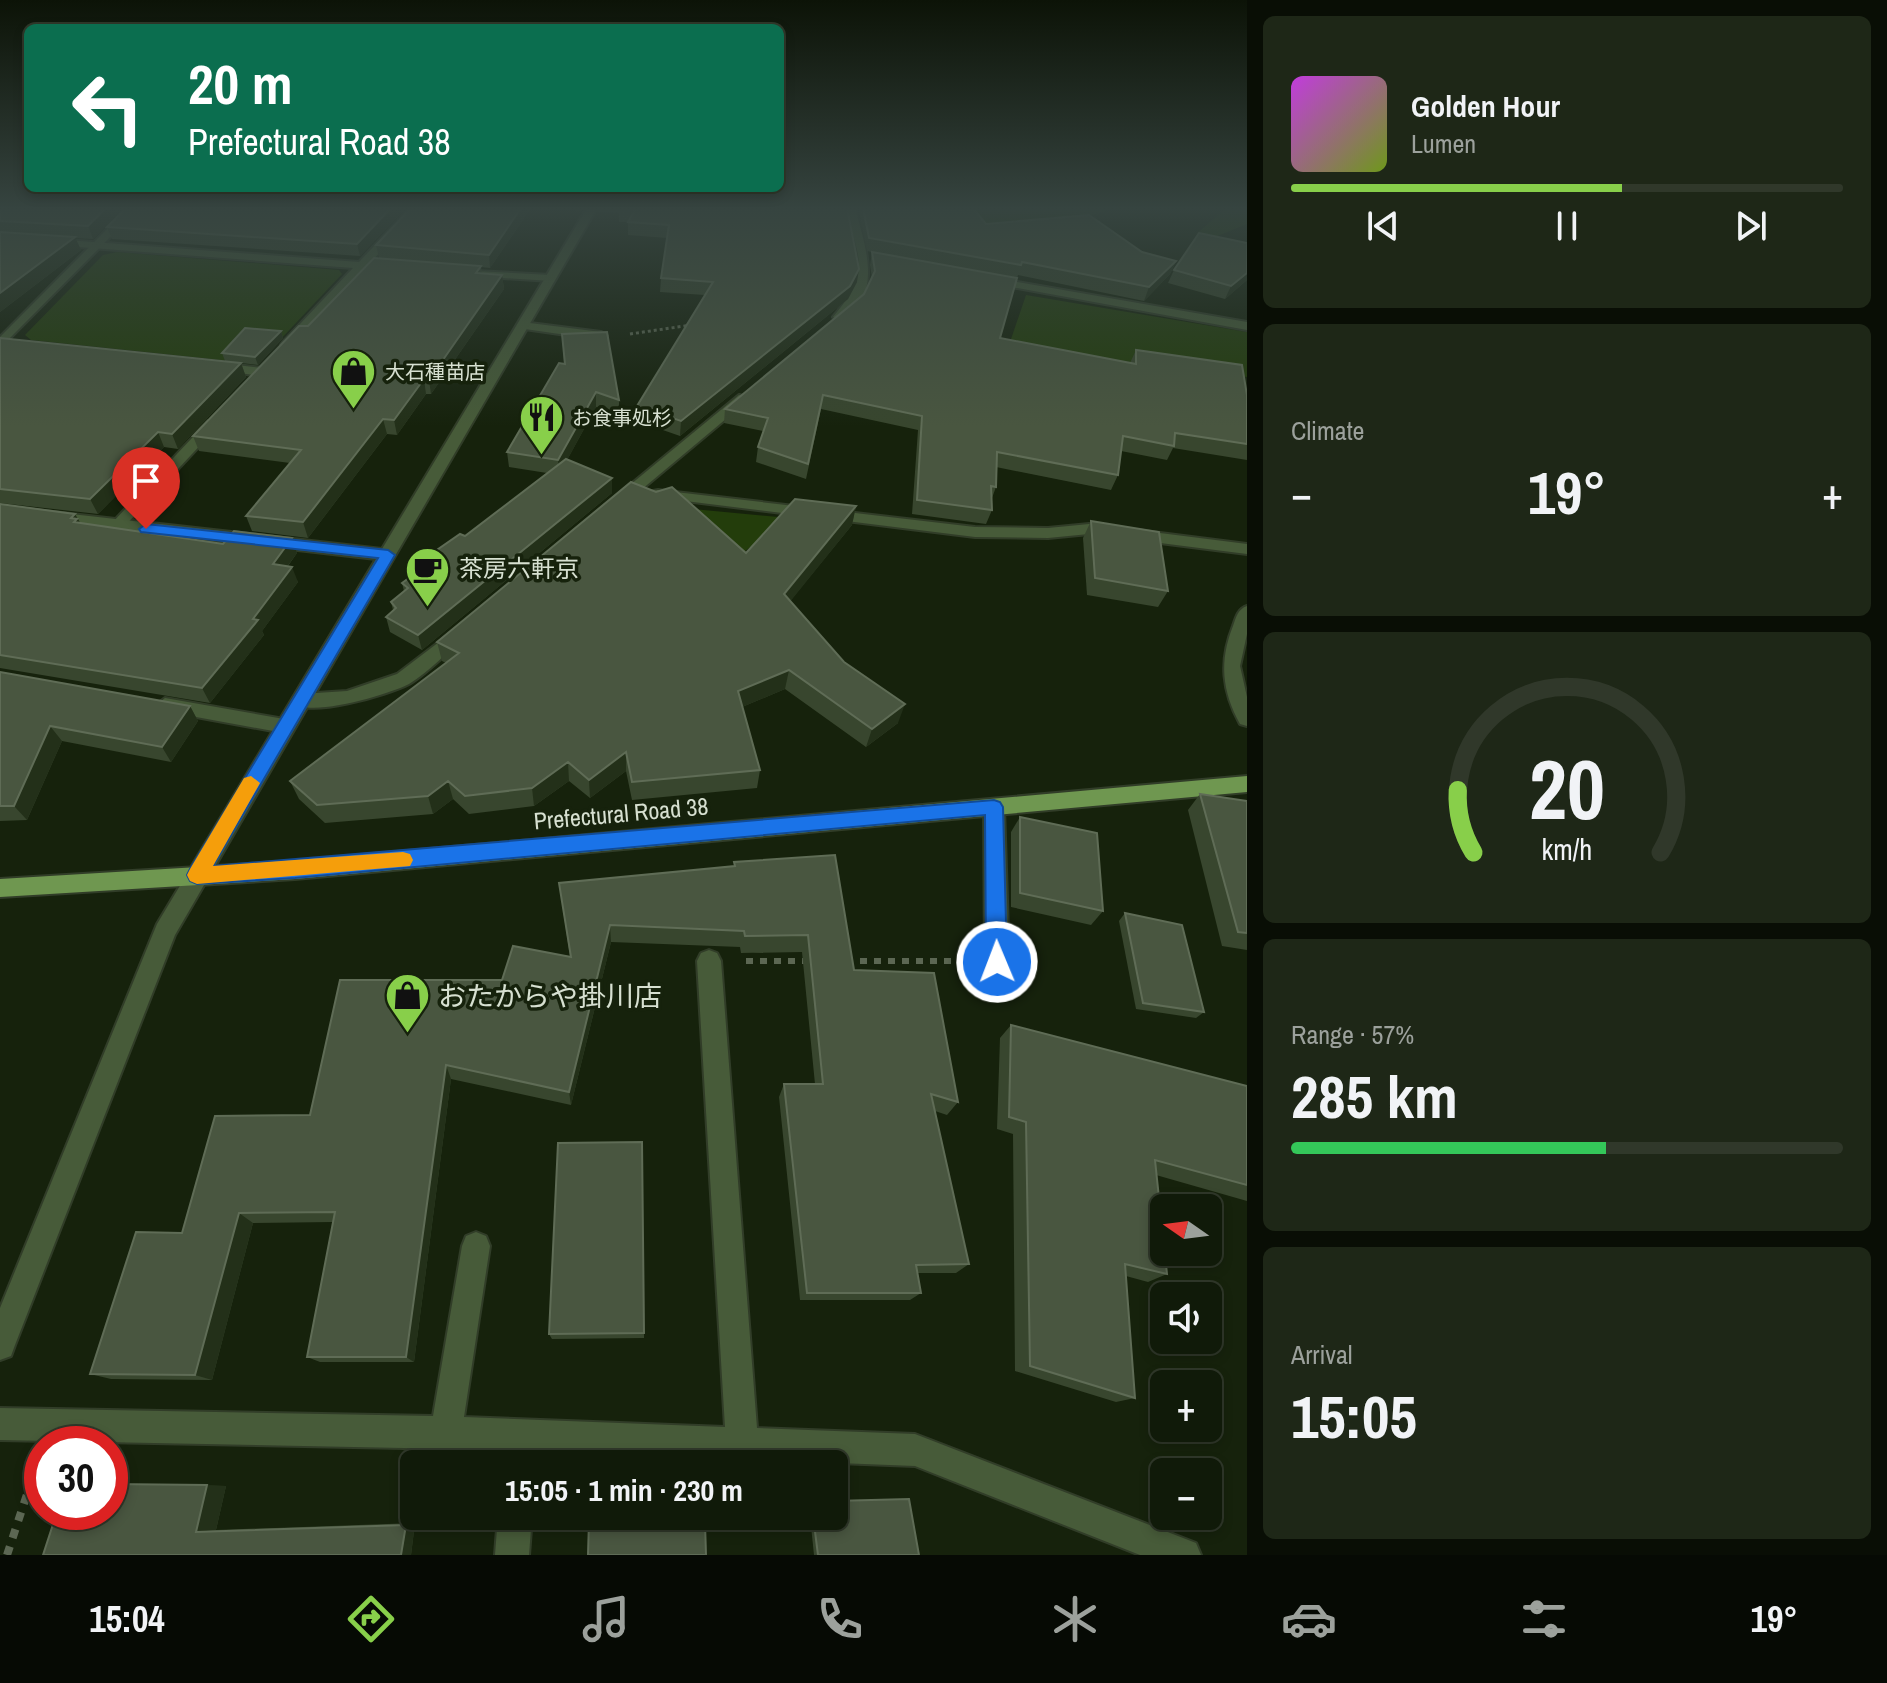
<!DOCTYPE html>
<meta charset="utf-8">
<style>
:root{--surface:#101a09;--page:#1e2717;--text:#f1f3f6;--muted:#9ca19c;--line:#30382a;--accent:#88cf4a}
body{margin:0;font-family:"Archivo Narrow","Noto Sans JP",sans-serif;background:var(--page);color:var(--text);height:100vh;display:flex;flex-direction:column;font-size:30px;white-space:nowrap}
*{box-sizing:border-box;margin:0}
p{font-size:26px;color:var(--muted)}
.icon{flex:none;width:44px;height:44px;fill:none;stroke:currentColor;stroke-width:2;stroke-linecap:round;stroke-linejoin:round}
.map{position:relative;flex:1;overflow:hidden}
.details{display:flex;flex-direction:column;gap:16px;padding:16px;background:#090e05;width:640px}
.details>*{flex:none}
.top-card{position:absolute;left:24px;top:24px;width:760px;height:168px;border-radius:12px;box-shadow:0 4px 12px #0003,0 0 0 2px var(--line);background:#0b6e4f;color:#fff;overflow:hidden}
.needle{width:52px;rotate:284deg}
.tools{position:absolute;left:1150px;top:1194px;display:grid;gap:16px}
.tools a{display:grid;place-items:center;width:72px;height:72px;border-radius:12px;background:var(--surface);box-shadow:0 4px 12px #0003,0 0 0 2px var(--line);font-size:40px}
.speed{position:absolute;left:24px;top:1426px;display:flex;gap:16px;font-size:40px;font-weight:700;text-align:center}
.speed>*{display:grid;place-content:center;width:104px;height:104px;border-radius:50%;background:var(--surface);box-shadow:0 4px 12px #0003,0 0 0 2px var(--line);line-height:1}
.speed .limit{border:12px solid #d22;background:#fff;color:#111}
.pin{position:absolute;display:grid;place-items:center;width:68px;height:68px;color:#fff;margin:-82px -34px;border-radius:50% 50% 50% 0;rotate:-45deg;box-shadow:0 0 8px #0007}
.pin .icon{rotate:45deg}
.me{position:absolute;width:88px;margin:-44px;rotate:359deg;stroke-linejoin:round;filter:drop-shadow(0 0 6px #0008)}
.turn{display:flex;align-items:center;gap:28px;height:168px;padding:0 32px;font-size:36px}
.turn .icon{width:104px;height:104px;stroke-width:2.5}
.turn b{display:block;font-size:56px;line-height:68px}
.big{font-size:60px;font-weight:700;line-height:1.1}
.details .card{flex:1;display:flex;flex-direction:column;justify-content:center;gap:12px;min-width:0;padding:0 28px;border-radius:12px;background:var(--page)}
.details .dial{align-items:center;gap:0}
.dial svg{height:208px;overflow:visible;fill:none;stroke:var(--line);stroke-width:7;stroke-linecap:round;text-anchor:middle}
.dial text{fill:var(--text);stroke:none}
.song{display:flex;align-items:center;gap:24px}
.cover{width:96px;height:96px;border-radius:12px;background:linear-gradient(135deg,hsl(290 70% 55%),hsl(80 70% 35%))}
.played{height:8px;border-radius:4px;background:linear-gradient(90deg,var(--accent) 60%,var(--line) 60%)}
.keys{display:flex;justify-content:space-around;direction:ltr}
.heat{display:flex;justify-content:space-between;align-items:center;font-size:44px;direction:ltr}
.charge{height:12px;border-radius:6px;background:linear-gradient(90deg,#34c759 57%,var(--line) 0)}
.trip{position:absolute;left:400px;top:1450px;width:448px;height:80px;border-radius:12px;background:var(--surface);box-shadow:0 4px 12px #0003,0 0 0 2px var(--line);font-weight:700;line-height:80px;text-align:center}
.dock{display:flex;height:128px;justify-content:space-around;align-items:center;background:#060a04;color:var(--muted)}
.dock .icon{width:56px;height:56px}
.dock .on{color:var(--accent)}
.dock b{font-size:36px;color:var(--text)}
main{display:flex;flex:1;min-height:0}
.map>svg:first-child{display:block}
.green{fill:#233d0b}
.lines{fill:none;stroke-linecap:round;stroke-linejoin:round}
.service-casing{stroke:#313d28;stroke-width:4}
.minor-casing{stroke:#313d28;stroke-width:4}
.tertiary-casing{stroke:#313d28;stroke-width:4}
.primary-casing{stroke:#313d28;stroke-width:4}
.path-far2{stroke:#5c6753;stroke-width:3;stroke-dasharray:3 3;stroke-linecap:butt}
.path-far1{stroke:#5c6753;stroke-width:6;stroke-dasharray:7 7;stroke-linecap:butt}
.path{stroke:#5c6753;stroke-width:8;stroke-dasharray:9 9;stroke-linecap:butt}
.service{fill:#475b39;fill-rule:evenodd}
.minor{fill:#475b39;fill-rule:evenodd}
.tertiary{fill:#475b39;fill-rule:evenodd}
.primary{fill:#6f9750;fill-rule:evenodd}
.wall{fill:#38462e}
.shaded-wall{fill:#233019}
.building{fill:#495640;stroke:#5f6c56;stroke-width:2}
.route{fill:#1a73e8;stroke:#114b97;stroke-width:2}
.slow{fill:#f59e0b}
.labels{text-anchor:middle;stroke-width:7;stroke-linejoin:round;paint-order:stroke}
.far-poi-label{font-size:20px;fill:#d7e0d1;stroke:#16220c;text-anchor:start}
.poi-label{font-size:24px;fill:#d7e0d1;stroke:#16220c;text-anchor:start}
.street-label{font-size:24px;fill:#d7e0d1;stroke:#16220c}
.near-poi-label{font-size:28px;fill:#d7e0d1;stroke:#16220c;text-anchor:start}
</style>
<main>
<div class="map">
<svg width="1247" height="1555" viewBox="0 0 1247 1555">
<rect width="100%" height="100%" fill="#16220c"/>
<g class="green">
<polygon points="925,208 1117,208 1077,219 984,225"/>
<polygon points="1227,208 1247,208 1247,224 1210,239 1196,234"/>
<polygon points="117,252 339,270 342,274 262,359 240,362 31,340 25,335 103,255"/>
<polygon points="1026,295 1247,332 1247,377 1075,355 1010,342"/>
<polygon points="693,509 789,518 741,554"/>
</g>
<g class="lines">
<defs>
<g id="service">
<polygon points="522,322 601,332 607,336 601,340 518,328 518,324"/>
<polygon points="658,490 975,527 1048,528 1089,524 1247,544 1247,554 1089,534 1048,538 975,537 653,497 653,491"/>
</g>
<g id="minor">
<polygon points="410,208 421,208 370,263 395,266 395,270 364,269 287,349 281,345 283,342 353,268 0,241 0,235 359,262"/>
<path d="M 845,208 L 855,208 C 865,245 885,299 839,320 L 833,317 C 871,272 860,261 845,208 Z"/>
<polygon points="475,271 551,275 556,278 551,281 471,276 471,272"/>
<polygon points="988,277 1247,322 1247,330 984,282 983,280"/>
<polygon points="219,363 262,368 268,372 262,376 215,370 213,367"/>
<polygon points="739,395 751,398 623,505 613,505 613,499"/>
<polygon points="208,421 220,424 122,529 112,529 112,523"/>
<path d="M 1247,606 L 1247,634 L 1240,666 L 1247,697 L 1247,726 L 1240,724 C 1222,691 1219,661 1233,626 C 1236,617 1238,609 1247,606 Z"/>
<path d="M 460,626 L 466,628 L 469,632 L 466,636 C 448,651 429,672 409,684 C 390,694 305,720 292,701 L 301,694 L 347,691 L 397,674 Z"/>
<polygon points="165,698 284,719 294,726 284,733 158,710 156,705"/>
<polygon points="994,799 1001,801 1004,807 1009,962 1005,970 997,973 989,970 985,962 984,807 987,801"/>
<polygon points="709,950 717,953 721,961 757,1428 915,1434 1196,1543 1201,1555 1140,1555 915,1466 535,1451 534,1464 502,1464 503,1450 0,1440 0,1408 433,1416 462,1246 466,1236 476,1232 486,1236 490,1246 464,1417 725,1427 697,961 701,953"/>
<polygon points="498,1516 532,1516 529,1555 495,1555"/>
</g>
<g id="tertiary">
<polygon points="128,208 139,208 0,348 0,337"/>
<polygon points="587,208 597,208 175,935 15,1345 11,1356 0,1360 0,1308 157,924 376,559 0,516 0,506 382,549"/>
</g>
<polygon id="primary" points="1247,776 1247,792 295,879 0,897 0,879 295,861"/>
</defs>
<use href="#service" class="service-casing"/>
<use href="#minor" class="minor-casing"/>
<use href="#tertiary" class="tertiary-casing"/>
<use href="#primary" class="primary-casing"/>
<polyline class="path-far2" points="630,334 691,325"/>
<g class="path-far1">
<polyline points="746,961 808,961"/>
<polyline points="846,961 960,961"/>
</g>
<polyline class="path" points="7,1555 34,1473"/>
<use href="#service" class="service"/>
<use href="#minor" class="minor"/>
<use href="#tertiary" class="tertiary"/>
<use href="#primary" class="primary"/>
</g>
<g class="wall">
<polygon points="0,208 123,208 93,239 75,238 81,250 0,312"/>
<polygon points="126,208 406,208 360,256 112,239 107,227"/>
<polygon points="411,208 531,208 490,268 481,267 482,274 502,275 504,289 431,394 426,394 397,435 387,434 308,538 252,531 246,516 290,463 199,451 193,436 308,326 425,262 379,258 376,245"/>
<polygon points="549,208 584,208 582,211"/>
<polygon points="598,208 847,208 857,282 848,299 680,436 637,421 637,406 705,295 660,292 661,278 667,238 628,235 628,222 619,222 619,213 598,212"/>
<polygon points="858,208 973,208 986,224 1142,252 1176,261 1170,274 1144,301 1018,275 1000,338 1130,363 1136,350 1247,395 1247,460 1173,448 1167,460 1121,451 1118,475 1111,490 996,467 996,487 992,498 992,510 986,524 912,514 918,430 821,409 806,479 756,462 758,447 763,431 724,423 725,409 864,294 872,278 870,265 872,252 867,251"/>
<polygon points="1174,270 1247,280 1225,299 1168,283"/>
<polygon points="281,331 283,338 258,365 225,361 222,353"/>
<polygon points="562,334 619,400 619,415 596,407 567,460 612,478 612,493 422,650 390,632 386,617 393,610 391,602 404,591 402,583 413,575 411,568 465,536 547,473 509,467 507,452 564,363"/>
<polygon points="0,338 241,363 246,377 178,449 164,447 98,514 0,503"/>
<polygon points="0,504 81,523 223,544 292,538 297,553 288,566 298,582 262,631 264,635 210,703 0,668"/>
<polygon points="856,506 852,525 790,601 898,723 866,747 785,689 742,707 760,770 757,788 632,800 626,771 590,798 569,781 534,806 469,814 453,799 433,814 325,823 299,799 290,781 446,663 442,661 437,642 746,553"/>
<polygon points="1091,521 1168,591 1158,607 1087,595 1083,538"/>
<polygon points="0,672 190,706 198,721 171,762 62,741 27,820 0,821"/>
<polygon points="1200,794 1247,801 1247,950 1222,946 1188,810"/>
<polygon points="1020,817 1103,911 1091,925 1011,907 1011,832"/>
<polygon points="734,862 854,970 958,1102 947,1115 935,1111 969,1264 956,1273 917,1273 921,1293 910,1300 800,1300 779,1097 784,1084 815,1084 802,952 741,953 740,947 611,942 571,1105 451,1079 414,1362 320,1362 307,1357 333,1222 253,1223 212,1380 111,1379 90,1374 182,1233 310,1115 502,980 570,957 559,883 734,866"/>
<polygon points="1125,913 1204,1012 1196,1018 1136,1009 1119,921"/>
<polygon points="1011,1025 1247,1086 1247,1201 1156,1175 1167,1274 1148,1282 1126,1276 1135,1398 1116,1402 1015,1371 1013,1134 997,1129 1000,1038"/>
<polygon points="644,1333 644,1338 552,1339 549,1334"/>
<polygon points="110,1484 226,1486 216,1530 415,1523 411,1555 43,1555"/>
<polygon points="810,1516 834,1516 919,1555 814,1555"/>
<polygon points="591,1519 702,1522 705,1523 589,1520"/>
</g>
<g class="shaded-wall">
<polygon points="106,208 123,208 93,239 88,226"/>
<polygon points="391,208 406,208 360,256 357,244"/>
<polygon points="521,208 531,208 490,268 489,255"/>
<polygon points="75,237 81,250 0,312 0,293"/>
<polygon points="1176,261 1170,274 1144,301 1149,287"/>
<polygon points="859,269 857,282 848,299 680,436 681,421"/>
<polygon points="1247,273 1247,280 1225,299 1231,286"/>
<polygon points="502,275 504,289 431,394 429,380"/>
<polygon points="281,331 283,338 258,365 255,357"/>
<polygon points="241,363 246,377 178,449 172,434"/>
<polygon points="424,379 426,394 397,435 394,420"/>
<polygon points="596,392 596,407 559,475 558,460"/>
<polygon points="383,419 387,434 308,538 303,522"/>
<polygon points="158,432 164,447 98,514 90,499"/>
<polygon points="612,478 612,493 422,650 418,635"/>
<polygon points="856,506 852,525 781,613 784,594"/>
<polygon points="75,514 84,529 86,534 71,518"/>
<polygon points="292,538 297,553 278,579 273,564"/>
<polygon points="292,567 298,582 262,631 264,635 210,703 202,688"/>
<polygon points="789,670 785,689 735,710 738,691"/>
<polygon points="905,704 898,723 866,747 872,729"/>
<polygon points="190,706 198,721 171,762 162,747"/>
<polygon points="50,726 62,741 27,820 14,806"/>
<polygon points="626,752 626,771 590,798 589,780"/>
<polygon points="568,762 569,781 534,806 532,788"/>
<polygon points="448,781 453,799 433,814 428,796"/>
<polygon points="610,925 611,942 571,1105 569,1092"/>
<polygon points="446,1065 451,1079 414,1362 406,1357"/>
<polygon points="239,1213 253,1223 212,1380 195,1375"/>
<polygon points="207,1485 226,1486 216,1530 196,1532"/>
<polygon points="415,1523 411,1555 401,1555 406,1525"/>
</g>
<g class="building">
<polygon points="0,208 106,208 88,226 0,221"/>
<polygon points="126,208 391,208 357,244 107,227"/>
<polygon points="411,208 521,208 489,255 376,245"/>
<polygon points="620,208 847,208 859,269 850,286 681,421 637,406 713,282 661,278 669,225 628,222 635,210"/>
<polygon points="863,208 973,208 986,224 1089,215 1142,252 1176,261 1149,287 1022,262 1021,265 869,238"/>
<polygon points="0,232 75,237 0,293"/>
<polygon points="1199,233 1247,243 1247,273 1231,286 1174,270"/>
<polygon points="872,252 1017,278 1000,338 1136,364 1136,350 1242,365 1247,395 1247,444 1175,433 1174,446 1123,436 1118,475 997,452 996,487 991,486 992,510 917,500 922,416 823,395 808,464 758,447 768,418 725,409 864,294 875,271"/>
<polygon points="374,258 481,266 476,273 502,275 429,380 424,379 394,420 383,419 303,522 246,516 301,450 193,436 299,326 308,326"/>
<polygon points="245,328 281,331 255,357 222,353"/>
<polygon points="607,332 619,400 596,392 558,460 507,452 559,363 565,364 562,334"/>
<polygon points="0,338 241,363 172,434 158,432 90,499 0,489"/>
<polygon points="566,459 612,478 418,635 386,617 396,608 391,602 408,588 402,583 417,572 411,568 460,534 465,536"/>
<polygon points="631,482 656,492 672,487 746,553 795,499 856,506 784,594 844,662 905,704 872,729 789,670 738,691 760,770 632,782 626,752 589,780 568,762 532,788 465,796 448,781 428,796 317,805 290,781 459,653 437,642"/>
<polygon points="0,504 75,514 71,518 77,519 74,522 223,544 234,531 292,538 273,564 292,567 253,619 258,620 202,688 0,655"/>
<polygon points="1091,521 1159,532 1168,591 1095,578"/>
<polygon points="0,672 190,706 162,747 50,726 14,806 0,806"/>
<polygon points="1200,794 1247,801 1247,933 1238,932"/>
<polygon points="1020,817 1097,833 1103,911 1020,893"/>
<polygon points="835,855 854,970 934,973 958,1102 931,1094 969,1264 916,1265 921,1293 807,1293 784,1084 823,1084 808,935 745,936 744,931 610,925 569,1092 446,1065 406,1357 307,1357 335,1212 239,1213 195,1375 90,1374 136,1232 182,1233 215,1116 310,1115 340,980 502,980 513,946 571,957 559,883 735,866 734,862"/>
<polygon points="1125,913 1182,925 1204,1012 1143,1003"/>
<polygon points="1011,1025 1247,1086 1247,1185 1155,1160 1167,1274 1125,1264 1135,1398 1030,1366 1026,1122 1009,1117"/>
<polygon points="642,1142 644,1333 549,1334 558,1143"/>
<polygon points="110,1484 207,1485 196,1532 406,1525 401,1555 43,1555 57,1512 110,1512"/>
<polygon points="909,1499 919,1555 818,1555 813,1516 834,1516 834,1501"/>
<polygon points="589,1520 705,1523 706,1555 588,1555"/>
</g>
<linearGradient id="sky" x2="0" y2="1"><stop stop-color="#0c1307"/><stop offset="0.49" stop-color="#364440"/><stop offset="1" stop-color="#364440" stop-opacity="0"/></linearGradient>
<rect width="1247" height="426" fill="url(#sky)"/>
<polygon class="route" points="146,524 388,550 395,555 213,866 994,800 1000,802 1003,807 1007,962 1004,968 997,971 989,968 986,962 985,815 295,878 197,884 190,881 187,875 190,869 378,558 141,532 139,529"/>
<polygon class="slow" points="251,776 260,783 213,866 403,852 410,854 413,860 410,866 197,884 190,881 187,875 190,869 244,778"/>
<defs>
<symbol id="shop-pin" viewBox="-11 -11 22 30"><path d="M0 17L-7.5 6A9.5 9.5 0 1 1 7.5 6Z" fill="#88cf4a" stroke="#16220c"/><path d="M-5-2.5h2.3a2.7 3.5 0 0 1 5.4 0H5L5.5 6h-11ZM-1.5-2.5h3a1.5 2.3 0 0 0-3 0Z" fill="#111"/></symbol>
<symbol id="restaurant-pin" viewBox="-11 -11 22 30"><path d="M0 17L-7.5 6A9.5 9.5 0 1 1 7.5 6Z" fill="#88cf4a" stroke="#16220c"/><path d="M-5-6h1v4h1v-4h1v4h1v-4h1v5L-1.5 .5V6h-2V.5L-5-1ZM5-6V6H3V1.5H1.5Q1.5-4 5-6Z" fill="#111"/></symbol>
<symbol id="cafe-pin" viewBox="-11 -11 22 30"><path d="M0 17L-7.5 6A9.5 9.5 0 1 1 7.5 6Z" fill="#88cf4a" stroke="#16220c"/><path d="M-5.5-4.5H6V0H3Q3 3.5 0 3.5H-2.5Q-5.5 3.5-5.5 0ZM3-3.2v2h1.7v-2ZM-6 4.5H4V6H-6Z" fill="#111"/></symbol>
</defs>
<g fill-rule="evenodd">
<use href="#shop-pin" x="328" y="346" width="51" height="69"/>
<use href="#restaurant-pin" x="516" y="392" width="51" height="69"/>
<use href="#cafe-pin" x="402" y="544" width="51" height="69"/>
<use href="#shop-pin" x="382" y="970" width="51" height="69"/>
</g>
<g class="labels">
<g class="far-poi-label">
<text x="385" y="379">大石種苗店</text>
<text x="572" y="425">お食事処杉</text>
</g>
<g class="poi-label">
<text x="459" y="577">茶房六軒京</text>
</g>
<g class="street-label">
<text transform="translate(621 814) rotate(-5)" y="8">Prefectural Road 38</text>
</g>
<g class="near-poi-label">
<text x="438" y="1006">おたからや掛川店</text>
</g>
</g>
</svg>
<div class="tools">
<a><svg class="needle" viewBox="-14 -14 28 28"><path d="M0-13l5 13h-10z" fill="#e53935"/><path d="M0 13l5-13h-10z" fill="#9ca19c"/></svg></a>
<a><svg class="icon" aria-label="sound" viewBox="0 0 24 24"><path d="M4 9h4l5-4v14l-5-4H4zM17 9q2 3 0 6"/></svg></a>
<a>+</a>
<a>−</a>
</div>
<div class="speed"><div class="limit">30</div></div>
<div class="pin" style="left:146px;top:529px;background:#d93025"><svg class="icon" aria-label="arrive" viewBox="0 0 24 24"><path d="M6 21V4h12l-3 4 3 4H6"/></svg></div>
<svg class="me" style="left:997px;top:962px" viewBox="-20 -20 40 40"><circle r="17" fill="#1a73e8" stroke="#fff" stroke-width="3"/><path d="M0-11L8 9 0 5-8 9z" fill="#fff"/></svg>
<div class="trip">15:05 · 1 min · 230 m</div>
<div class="top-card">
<div class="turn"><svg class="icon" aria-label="left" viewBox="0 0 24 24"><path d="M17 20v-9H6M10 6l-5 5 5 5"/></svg><div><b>20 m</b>Prefectural Road 38</div></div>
</div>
</div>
<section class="details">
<div class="card">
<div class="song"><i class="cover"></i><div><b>Golden Hour</b><p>Lumen</p></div></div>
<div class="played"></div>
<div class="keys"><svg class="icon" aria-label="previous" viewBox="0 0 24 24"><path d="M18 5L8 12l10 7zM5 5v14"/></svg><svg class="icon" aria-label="pause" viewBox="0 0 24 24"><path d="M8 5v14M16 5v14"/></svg><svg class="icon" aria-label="next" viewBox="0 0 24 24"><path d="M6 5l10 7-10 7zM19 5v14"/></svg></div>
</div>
<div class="card"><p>Climate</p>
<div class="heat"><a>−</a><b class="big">19°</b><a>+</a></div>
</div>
<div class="card dial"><svg viewBox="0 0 100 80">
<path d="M14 69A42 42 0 1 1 86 69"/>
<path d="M14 69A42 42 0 0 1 8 45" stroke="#88cf4a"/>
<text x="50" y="56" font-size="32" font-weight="700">20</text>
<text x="50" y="72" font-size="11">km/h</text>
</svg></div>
<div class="card"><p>Range · 57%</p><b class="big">285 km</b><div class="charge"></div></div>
<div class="card"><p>Arrival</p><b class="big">15:05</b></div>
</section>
</main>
<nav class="dock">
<b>15:04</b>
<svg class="icon on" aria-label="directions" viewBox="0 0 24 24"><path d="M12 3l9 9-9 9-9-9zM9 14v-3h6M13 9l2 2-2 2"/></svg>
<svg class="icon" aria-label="music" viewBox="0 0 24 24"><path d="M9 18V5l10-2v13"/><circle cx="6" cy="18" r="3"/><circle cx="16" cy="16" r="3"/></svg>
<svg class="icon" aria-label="phone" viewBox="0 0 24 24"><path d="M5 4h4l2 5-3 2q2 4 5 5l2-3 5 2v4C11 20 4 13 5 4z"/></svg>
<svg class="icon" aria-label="climate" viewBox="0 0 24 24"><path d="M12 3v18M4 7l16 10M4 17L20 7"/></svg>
<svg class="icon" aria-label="car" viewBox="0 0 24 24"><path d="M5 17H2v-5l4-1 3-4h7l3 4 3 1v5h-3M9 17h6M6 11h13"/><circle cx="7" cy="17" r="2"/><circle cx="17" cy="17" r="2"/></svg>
<svg class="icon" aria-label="filters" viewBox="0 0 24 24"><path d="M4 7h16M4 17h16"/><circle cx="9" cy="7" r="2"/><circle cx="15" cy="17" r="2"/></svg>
<b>19°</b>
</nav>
